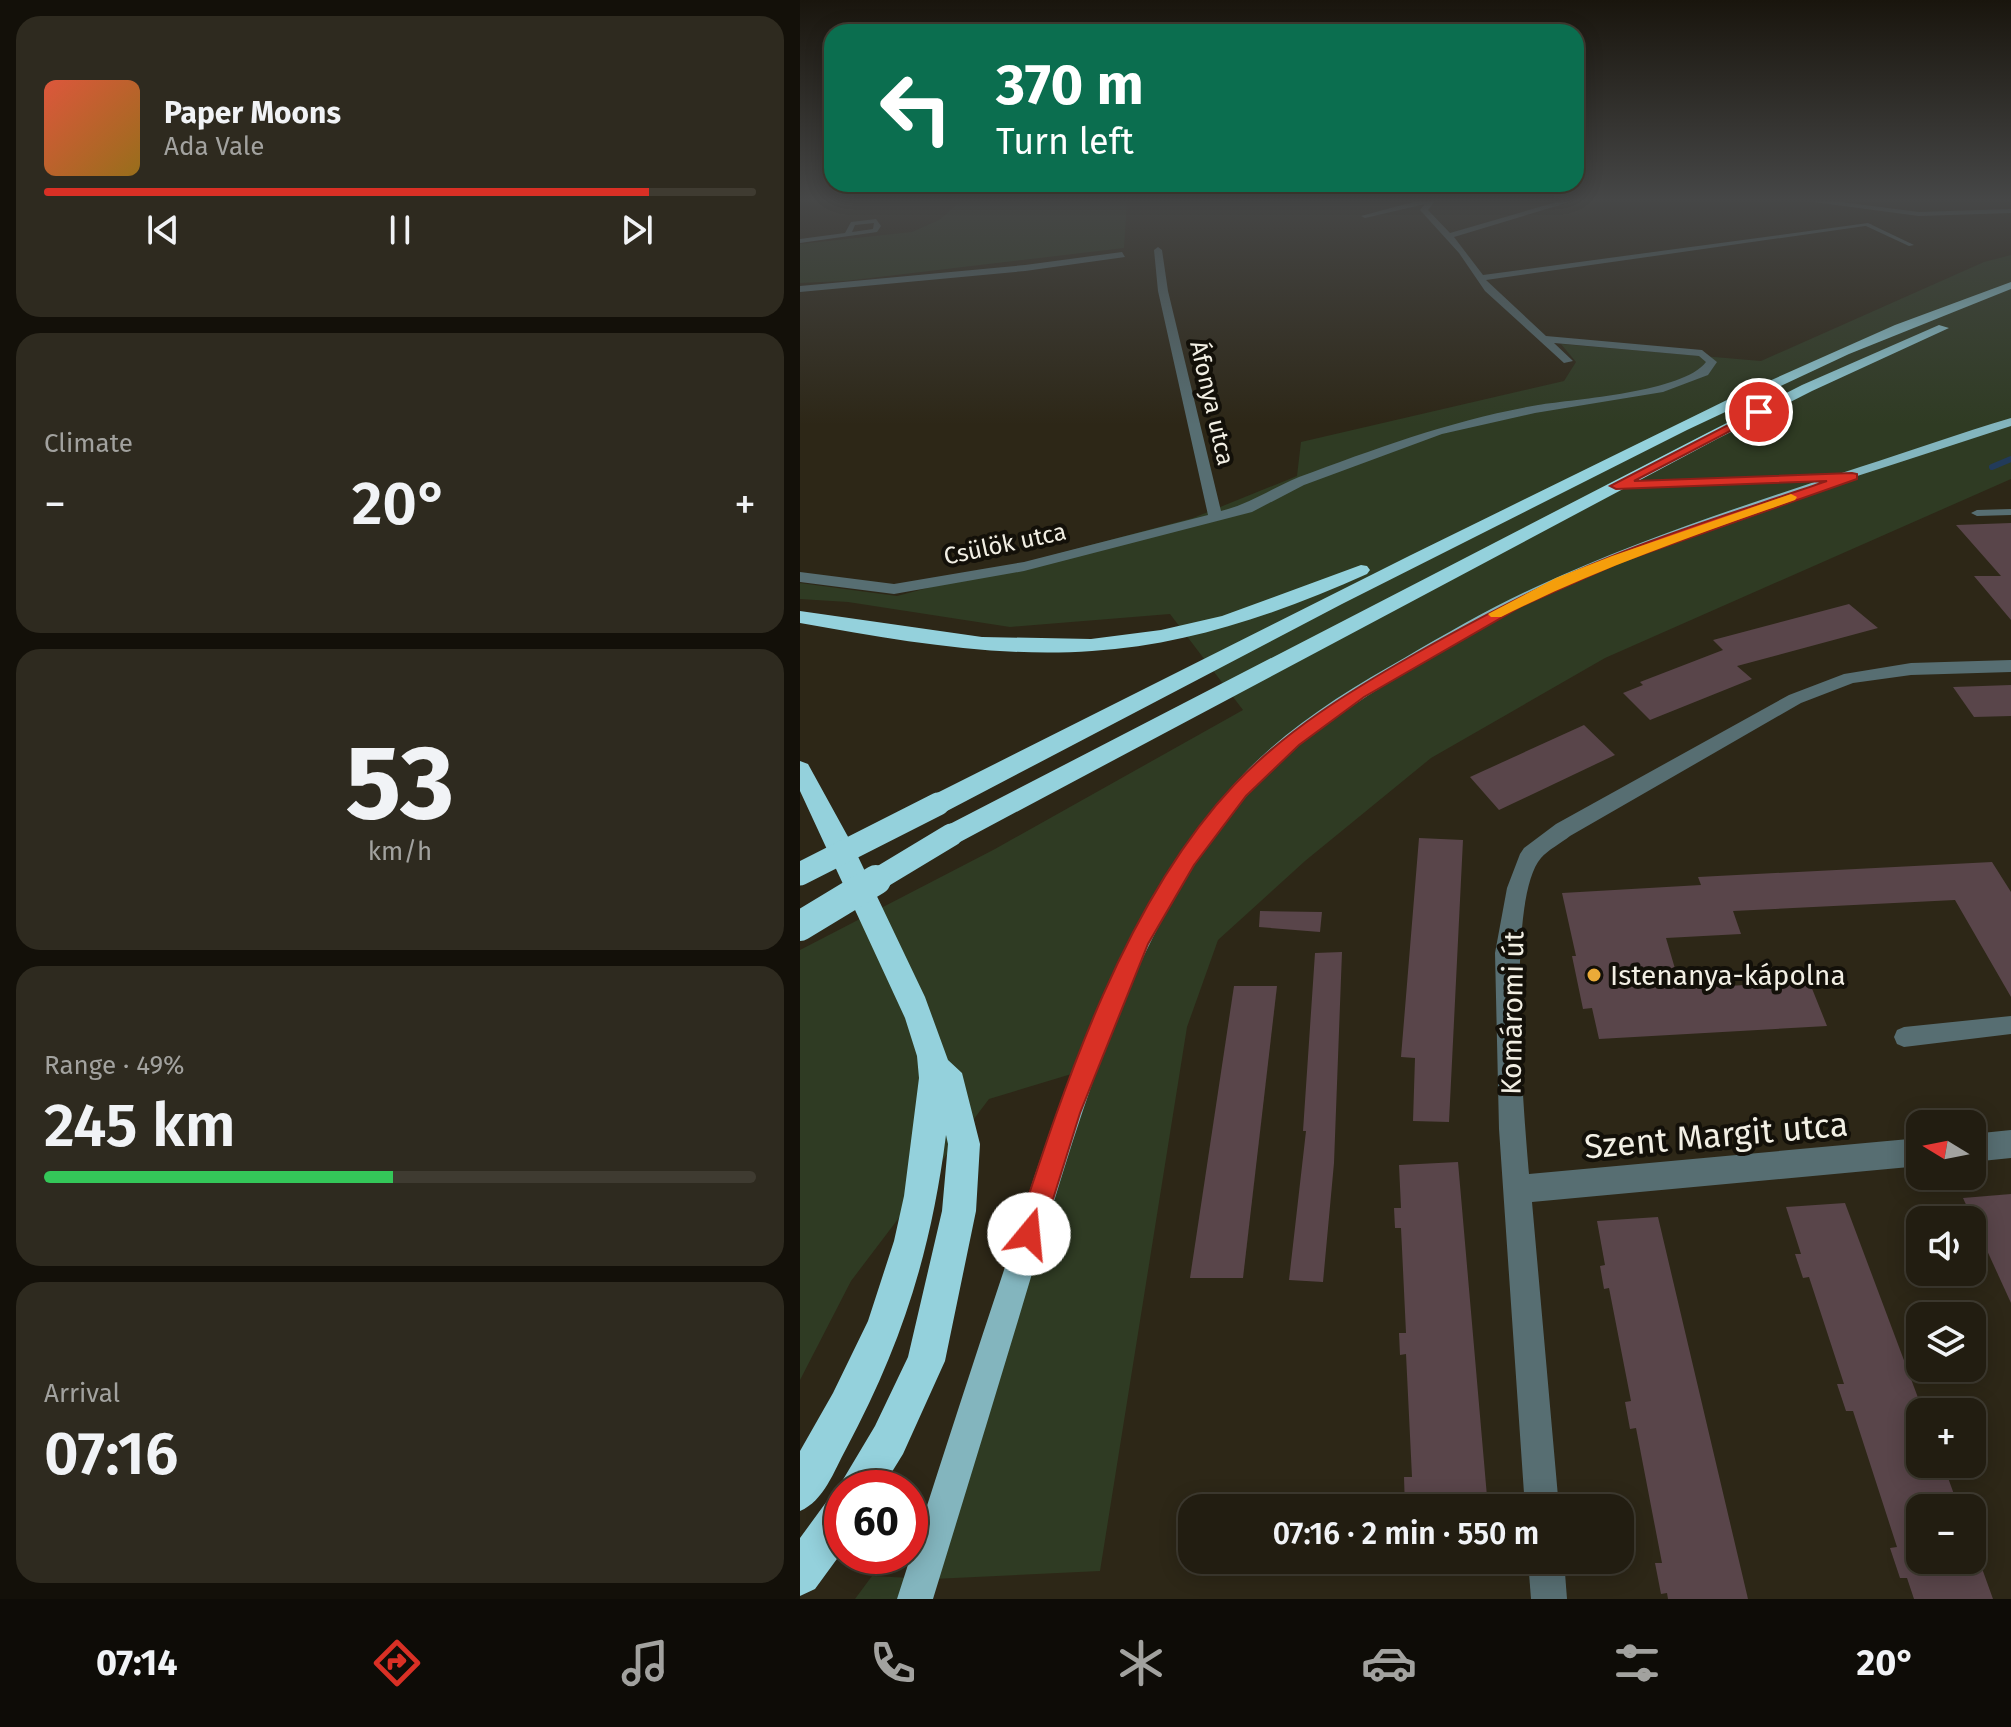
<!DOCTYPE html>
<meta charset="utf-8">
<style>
:root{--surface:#221d11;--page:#2e2a1f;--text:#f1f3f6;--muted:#a2a29f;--line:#3f3b31;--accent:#d93025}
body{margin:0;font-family:"Fira Sans",sans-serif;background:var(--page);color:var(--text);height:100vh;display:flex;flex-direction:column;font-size:30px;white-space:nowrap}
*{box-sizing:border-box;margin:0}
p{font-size:26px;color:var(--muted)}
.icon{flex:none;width:44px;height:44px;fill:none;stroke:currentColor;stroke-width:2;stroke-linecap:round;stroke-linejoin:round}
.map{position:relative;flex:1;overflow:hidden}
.drawer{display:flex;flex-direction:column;gap:16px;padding:16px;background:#131009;width:800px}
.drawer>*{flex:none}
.guide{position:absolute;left:24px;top:24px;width:760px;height:168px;border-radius:24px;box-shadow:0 4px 20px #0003,0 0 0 2px var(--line);background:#0b6e4f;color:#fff;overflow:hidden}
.needle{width:52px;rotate:280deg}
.buttons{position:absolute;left:1106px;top:1110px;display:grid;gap:16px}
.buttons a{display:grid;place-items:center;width:80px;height:80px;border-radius:16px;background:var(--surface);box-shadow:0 4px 20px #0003,0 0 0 2px var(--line);font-size:40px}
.speed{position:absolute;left:24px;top:1470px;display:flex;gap:16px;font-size:40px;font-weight:700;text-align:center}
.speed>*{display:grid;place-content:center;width:104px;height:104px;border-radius:50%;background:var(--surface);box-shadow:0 4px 20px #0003,0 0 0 2px var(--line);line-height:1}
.speed .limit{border:12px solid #d22;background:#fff;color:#111}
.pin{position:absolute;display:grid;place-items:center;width:68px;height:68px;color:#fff;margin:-34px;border:4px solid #fff;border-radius:50%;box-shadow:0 2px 8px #0007}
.me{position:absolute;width:88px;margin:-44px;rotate:17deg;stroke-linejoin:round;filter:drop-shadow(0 0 6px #0008)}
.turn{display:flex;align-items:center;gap:28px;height:168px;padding:0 40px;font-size:36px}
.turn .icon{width:104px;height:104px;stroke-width:2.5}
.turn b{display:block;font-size:56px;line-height:68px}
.big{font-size:60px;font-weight:600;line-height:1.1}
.drawer .tile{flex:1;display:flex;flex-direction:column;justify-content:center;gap:12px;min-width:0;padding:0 28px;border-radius:24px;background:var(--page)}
.drawer .dial{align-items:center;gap:0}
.dial b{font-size:104px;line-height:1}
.song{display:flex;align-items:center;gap:24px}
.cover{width:96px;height:96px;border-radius:12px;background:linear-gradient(135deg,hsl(10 70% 55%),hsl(40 70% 35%))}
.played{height:8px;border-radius:4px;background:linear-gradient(90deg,var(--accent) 85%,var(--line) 85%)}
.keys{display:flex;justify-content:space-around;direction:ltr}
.heat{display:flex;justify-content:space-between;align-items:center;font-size:44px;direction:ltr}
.charge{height:12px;border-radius:6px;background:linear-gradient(90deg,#34c759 49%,var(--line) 0)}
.trip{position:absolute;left:378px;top:1494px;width:456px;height:80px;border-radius:24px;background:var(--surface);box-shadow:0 4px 20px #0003,0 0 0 2px var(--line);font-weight:600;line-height:80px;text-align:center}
.tabs{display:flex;height:128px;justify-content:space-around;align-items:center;background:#0e0c07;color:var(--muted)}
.tabs .icon{width:56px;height:56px}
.tabs .active{color:var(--accent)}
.tabs b{font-size:36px;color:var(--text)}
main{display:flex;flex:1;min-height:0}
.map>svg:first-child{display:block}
.green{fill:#2f3b23}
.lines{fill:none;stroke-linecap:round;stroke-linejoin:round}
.stream{stroke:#223b5a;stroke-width:6}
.building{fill:#59454a}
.service{fill:#576e72;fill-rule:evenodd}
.minor{fill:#576e72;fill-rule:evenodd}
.primary{fill:#83b5be;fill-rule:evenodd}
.motorway{fill:#94d1dc;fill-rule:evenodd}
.motorway-bridge-far1{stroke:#94d1dc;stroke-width:23}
.motorway-bridge{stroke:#94d1dc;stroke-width:30}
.route{fill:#d93025;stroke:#8d1f18;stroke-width:2}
.slow{fill:#f59e0b}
.poi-dot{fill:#eaaa38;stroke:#131009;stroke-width:3}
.labels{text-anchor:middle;stroke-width:8;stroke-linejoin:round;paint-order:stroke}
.far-street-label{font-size:24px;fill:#f2efe4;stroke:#131009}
.poi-label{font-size:28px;fill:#f2efe4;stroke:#131009;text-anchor:start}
.street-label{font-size:28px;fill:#f2efe4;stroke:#131009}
.near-street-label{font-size:34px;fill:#f2efe4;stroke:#131009}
</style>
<main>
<section class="drawer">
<div class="tile">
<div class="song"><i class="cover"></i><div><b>Paper Moons</b><p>Ada Vale</p></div></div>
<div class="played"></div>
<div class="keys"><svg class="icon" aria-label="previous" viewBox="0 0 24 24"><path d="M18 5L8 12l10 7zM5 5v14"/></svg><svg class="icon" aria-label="pause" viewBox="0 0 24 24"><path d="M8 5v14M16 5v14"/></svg><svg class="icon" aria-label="next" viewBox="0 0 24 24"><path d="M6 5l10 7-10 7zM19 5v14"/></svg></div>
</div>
<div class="tile"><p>Climate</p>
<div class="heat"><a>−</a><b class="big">20°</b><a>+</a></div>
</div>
<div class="tile dial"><b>53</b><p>km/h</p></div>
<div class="tile"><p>Range · 49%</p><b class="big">245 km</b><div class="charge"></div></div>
<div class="tile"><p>Arrival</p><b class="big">07:16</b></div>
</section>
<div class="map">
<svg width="1211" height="1599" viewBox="0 0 1211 1599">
<rect width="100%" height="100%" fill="#2d2717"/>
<g class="green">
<polygon points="162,201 327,201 324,248 45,281 0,283 0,244 112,232 139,220"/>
<polygon points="1211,255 1211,479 805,658 631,758 505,861 418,940 387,1027 300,1571 133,1579 128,1599 55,1599 72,1576 132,1579 288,1069 189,1099 51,1281 0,1380 0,950 195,849 443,710 370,614 210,627 48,602 0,599 0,583 97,596 393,518 497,476 501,442 764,381 776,362 761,344 961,361 1184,262"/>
</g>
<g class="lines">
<polyline class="stream" points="1192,467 1211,459"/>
</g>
<g class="building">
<polygon points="1211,523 1211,620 1174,576 1201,576 1156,525"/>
<polygon points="1049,604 1078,628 937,666 952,679 850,720 823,693 843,685 840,682 923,650 913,640"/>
<polygon points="1211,685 1211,716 1174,717 1153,687"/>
<polygon points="784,725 815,755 699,810 670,777"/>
<polygon points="619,838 663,840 649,1122 613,1121 615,1058 601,1057"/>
<polygon points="1192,862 1211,892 1211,997 1155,900 933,911 941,934 866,938 881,989 1009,981 1027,1026 799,1039 792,1008 783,1009 772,956 776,956 762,893 901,885 898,877"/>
<polygon points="460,911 522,912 520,932 459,927"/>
<polygon points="542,952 534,1163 523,1282 489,1280 506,1131 503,1131 515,953"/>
<polygon points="434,986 477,986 443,1278 390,1278"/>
<polygon points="658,1162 688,1508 605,1508 604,1477 612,1477 606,1354 600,1355 599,1333 606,1333 601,1228 595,1228 594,1208 601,1208 599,1165"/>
<polygon points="1211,1194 1211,1303 1163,1198"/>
<polygon points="1045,1203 1120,1403 1120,1464 1143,1464 1159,1508 1120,1508 1120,1560 1179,1560 1193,1599 1114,1599 1107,1578 1100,1578 1090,1548 1097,1547 1053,1411 1046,1411 1037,1384 1044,1384 1009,1277 1003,1278 995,1254 1001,1254 986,1207"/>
<polygon points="858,1217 948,1599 868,1599 867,1593 861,1594 855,1563 862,1563 836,1428 830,1429 825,1402 831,1401 809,1288 804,1289 800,1266 805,1265 797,1221"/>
</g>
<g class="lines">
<g class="service">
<path d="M 76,219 L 81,226 L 77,232 L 0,243 L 0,239 L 45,233 L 51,222 ZM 74,223 L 73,229 L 52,232 L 55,225 Z"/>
<polygon points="1066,224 1070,224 1114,245 1109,246 1066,226"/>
<polygon points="1050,473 1054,474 1054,478 816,489 811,486 816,483"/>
<polygon points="1211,509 1211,515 1177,516 1171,513 1177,510"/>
<polygon points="1211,1016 1211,1034 1104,1047 1097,1044 1094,1037 1097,1030 1104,1027"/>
</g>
<g class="minor">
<path d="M 617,201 L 635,201 L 628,210 L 650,233 L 760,201 L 773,201 L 654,237 L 683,275 L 1068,223 L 1072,225 L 686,280 L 746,336 L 902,350 L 917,362 L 908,375 L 863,392 L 735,413 L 642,434 L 504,485 L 452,512 L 224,571 L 94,594 L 0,582 L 0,572 L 94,584 L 224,562 L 408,515 L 358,291 L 354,250 L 358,247 L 362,250 L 368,291 L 421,511 C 450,504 472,488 499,477 C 577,448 655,419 738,405 C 775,399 884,392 906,362 L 899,356 L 754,343 L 773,361 L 764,363 L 685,291 L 659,253 L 620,210 L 625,204 L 565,218 L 561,216 Z"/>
<polygon points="1006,201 1033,201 1119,212 1211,209 1211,213 1119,216"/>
<polygon points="322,252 325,257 225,271 0,292 0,286 225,265"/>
<path d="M 1211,660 L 1211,672 L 1111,675 L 1053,683 L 1001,703 L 770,836 C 761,843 748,850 741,858 C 705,899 724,1115 729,1174 L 1120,1138 L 1120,1166 L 732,1202 L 759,1508 L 725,1508 L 699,1129 L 695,953 L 707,888 L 720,854 L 724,848 L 756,824 L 989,695 L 1044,674 L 1111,663 Z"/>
<polygon points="1211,1130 1211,1158 1172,1162 1172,1134"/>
<polygon points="728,1560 764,1560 767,1599 731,1599"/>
</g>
<path class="primary" d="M 1211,418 L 1211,426 C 1055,478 895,523 747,594 C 705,614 665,637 625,661 C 568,694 511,730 464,777 C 337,908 286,1098 234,1267 C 201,1378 167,1488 133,1599 L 97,1599 C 133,1487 169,1375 206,1264 C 260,1097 314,924 430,789 C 478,733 542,693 606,657 C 649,632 692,607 738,586 C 842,538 951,503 1060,467 C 1110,451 1160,433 1211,418 Z"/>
<g class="motorway">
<polygon points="1211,282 1211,289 1049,354 887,430 542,604 147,811 138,813 129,811 126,804 129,797 609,556 931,398 1095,325"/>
<polygon points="1139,325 1149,328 1012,391 917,439 160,842 151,845 142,842 139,835 142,828 907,433 1002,385"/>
<path d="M 561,565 L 567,566 L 570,570 L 567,574 C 480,613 388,645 292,651 C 194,658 96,640 0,623 L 0,611 L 182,637 L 291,639 L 361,630 L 422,616 Z"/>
<path d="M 0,761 L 8,764 L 52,844 L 125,997 L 148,1060 L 162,1073 L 180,1144 L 176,1211 L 145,1361 L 103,1454 L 82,1488 L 42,1488 L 42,1552 L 15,1589 L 0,1596 L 0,1538 L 27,1501 L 42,1495 L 38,1488 L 75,1426 L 108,1357 L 142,1211 L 148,1144 L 146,1135 C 131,1252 102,1344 46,1449 C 34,1471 24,1501 0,1511 L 0,1451 L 33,1393 L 68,1321 L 94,1241 L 104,1196 L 119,1078 L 117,1056 L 105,1018 L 0,791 Z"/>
</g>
<g class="motorway-bridge-far1">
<polyline points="0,874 138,804"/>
<polyline points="73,882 151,835"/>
</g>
<polyline class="motorway-bridge" points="0,926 76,880"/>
</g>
<linearGradient id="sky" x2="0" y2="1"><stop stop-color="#19150d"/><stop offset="0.47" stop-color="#464747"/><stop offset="1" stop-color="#464747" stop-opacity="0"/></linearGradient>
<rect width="1211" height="425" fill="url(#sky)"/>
<path class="route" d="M 959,409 L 963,410 L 963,414 L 834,481 L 1052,473 L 1057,474 L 1057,479 L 821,562 L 722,606 L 564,697 L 499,745 L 446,796 L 394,865 L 348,944 L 280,1113 L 239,1244 L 229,1247 L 220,1244 L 216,1234 C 265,1084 324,902 434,785 C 486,730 550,691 615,654 C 679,618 742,584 810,557 C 880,528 955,506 1027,481 L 816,489 L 810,486 Z"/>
<path class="slow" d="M 991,494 L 997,497 L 995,500 C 895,535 796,569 701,617 L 691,617 L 688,614 L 756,578 L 812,556 Z"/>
<circle class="poi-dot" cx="794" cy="975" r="8"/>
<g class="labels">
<g class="far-street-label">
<text transform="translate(412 403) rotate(77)" y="8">Áfonya utca</text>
<text transform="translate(205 544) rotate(-12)" y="8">Csülök utca</text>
</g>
<g class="poi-label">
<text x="810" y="985">Istenanya-kápolna</text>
</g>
<g class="street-label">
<text transform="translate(712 1013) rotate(-89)" y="10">Komáromi út</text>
</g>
<g class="near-street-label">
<text transform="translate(916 1135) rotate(-5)" y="12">Szent Margit utca</text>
</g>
</g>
</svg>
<div class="buttons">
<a><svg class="needle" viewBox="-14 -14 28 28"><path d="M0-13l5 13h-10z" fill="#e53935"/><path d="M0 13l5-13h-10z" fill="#a2a29f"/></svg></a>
<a><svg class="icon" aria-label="sound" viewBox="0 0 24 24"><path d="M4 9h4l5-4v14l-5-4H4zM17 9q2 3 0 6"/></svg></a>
<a><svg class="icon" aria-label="layers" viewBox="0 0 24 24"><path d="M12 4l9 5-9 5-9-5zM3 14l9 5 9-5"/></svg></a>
<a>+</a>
<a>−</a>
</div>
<div class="speed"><div class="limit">60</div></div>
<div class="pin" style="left:959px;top:412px;background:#d93025"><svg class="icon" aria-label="arrive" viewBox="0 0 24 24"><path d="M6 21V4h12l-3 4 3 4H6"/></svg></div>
<svg class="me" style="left:229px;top:1234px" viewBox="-20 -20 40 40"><circle r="19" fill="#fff"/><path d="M0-13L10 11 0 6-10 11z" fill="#d93025"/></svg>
<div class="trip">07:16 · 2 min · 550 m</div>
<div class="guide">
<div class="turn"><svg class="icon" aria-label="left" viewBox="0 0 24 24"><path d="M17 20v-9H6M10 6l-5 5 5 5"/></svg><div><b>370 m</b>Turn left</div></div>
</div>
</div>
</main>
<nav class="tabs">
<b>07:14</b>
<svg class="icon active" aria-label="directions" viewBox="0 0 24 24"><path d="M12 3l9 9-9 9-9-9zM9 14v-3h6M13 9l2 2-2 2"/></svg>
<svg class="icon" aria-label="music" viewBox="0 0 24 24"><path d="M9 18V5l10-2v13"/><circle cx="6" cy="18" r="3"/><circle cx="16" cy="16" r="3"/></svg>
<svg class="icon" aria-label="phone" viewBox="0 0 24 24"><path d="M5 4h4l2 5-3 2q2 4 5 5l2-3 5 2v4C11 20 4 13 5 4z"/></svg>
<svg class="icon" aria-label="climate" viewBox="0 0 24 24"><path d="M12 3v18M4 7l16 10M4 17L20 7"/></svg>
<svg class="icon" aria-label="car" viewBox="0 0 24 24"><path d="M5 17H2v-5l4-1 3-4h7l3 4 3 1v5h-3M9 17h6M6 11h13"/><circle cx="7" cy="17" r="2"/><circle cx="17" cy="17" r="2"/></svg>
<svg class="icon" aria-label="filters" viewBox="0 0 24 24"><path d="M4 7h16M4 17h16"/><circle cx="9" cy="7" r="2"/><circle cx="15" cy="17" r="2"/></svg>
<b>20°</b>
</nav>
